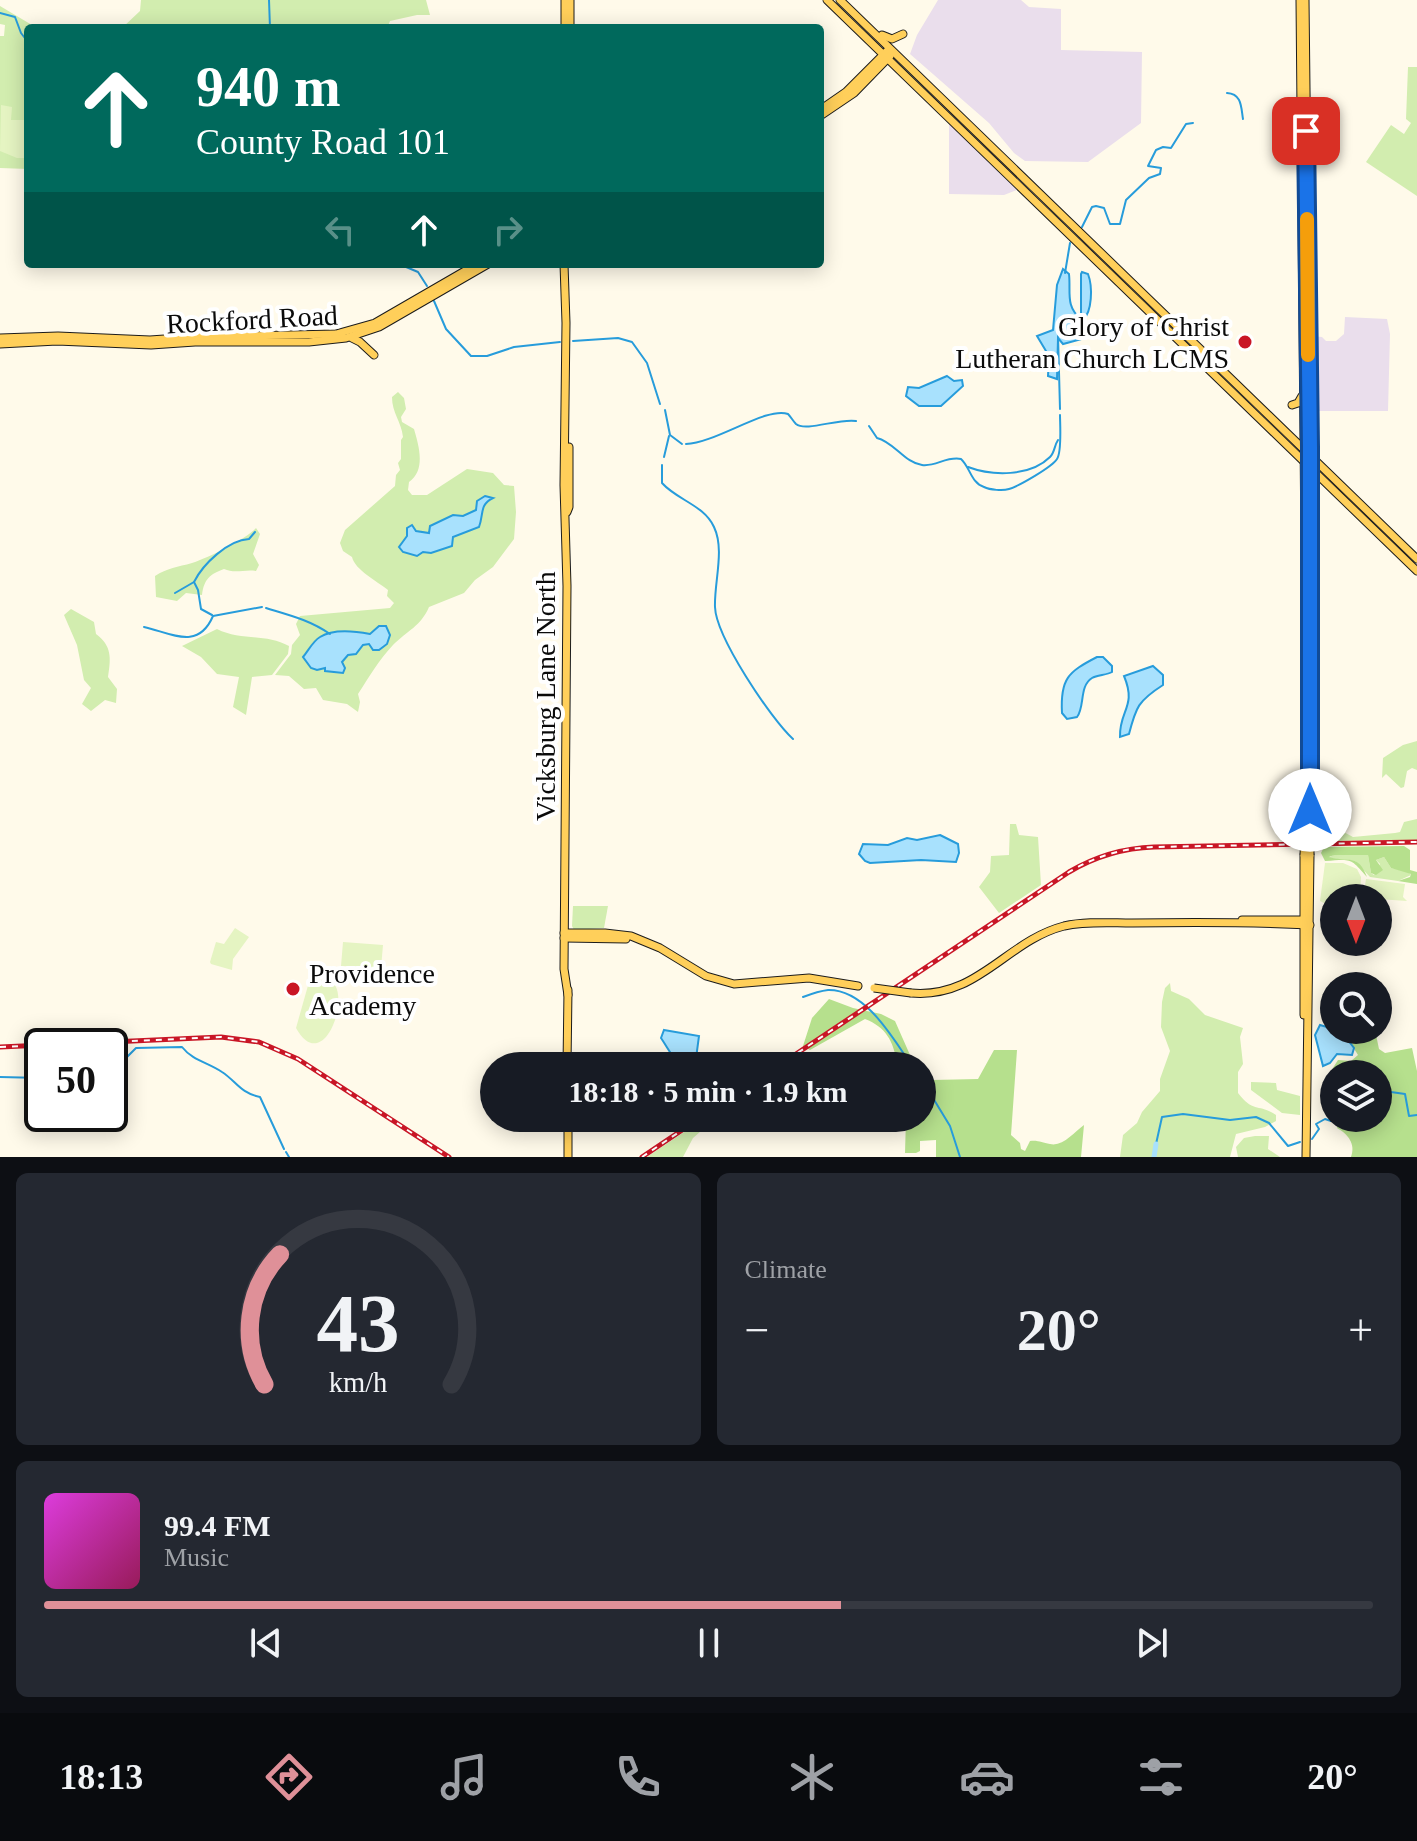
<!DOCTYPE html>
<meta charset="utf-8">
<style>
:root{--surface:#171b24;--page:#242831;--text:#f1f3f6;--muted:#9ea1a6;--line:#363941;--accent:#df9098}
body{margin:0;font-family:"Times New Roman",serif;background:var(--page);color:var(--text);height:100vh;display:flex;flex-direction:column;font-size:30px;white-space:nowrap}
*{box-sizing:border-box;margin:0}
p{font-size:26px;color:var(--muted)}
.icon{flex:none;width:44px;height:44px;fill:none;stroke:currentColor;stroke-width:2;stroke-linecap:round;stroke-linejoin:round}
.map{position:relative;height:1157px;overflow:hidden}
.panel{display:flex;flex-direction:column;gap:16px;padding:16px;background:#0d0f14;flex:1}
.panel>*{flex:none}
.guide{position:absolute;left:24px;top:24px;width:800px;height:244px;border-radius:8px;box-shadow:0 4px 20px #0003;background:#00695c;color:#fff;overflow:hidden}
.needle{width:52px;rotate:180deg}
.controls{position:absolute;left:1320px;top:884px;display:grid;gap:16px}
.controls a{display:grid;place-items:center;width:72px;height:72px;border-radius:50%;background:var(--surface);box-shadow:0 4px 20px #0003;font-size:40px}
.speed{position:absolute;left:24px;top:1028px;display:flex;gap:16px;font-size:40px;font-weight:700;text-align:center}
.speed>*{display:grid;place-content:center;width:104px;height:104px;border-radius:50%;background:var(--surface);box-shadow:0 4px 20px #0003;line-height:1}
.speed .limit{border:4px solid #111;border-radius:12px;background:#fff;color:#111}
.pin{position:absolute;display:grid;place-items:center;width:68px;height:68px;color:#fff;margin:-34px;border-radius:16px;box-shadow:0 4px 12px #0006}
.me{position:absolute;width:88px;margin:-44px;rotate:0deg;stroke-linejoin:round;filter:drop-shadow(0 0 6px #0008)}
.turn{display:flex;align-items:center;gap:28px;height:168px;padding:0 40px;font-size:36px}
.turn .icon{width:104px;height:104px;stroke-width:2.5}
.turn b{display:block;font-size:56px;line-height:68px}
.lanes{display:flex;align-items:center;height:76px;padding:0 40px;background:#0003;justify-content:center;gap:40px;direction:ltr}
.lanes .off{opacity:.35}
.big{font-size:60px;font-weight:700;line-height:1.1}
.panel .card{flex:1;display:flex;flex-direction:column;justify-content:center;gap:12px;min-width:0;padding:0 28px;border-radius:12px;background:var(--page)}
.panel .dial{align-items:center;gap:0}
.dial svg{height:208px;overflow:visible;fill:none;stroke:var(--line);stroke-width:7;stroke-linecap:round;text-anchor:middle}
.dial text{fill:var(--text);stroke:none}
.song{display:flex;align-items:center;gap:24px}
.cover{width:96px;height:96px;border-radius:12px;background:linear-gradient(135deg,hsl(300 70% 55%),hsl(330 70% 35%))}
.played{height:8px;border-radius:4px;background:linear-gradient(90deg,var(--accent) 60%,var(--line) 60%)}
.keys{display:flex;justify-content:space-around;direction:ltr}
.heat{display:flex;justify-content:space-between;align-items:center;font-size:44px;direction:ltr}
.panel .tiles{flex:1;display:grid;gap:16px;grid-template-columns:1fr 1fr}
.card:last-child{grid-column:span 2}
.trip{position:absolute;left:480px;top:1052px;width:456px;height:80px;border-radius:40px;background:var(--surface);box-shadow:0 4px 20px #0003;font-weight:700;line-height:80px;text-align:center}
.tabs{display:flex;height:128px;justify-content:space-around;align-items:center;background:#090b0e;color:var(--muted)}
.tabs .icon{width:56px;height:56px}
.tabs .current{color:var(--accent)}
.tabs b{font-size:36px;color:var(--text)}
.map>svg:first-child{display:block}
.industrial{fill:#eadeec}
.green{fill:#d2edaf}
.forest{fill:#b6e08d}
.pitch{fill:#e5f4c2}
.water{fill:#a8e1fd;stroke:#279cdb;stroke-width:2}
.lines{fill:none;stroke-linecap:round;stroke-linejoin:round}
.stream{stroke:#279cdb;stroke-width:2}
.river{stroke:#a8e1fd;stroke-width:5}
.major-casing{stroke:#1c1c1c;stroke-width:9}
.major{stroke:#ffcf5a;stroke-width:7}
.rail-casing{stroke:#c91626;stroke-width:5}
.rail{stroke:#fff;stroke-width:2;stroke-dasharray:6;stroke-linecap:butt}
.major-bridge-casing{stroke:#1c1c1c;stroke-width:9;stroke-linecap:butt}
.major-bridge{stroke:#ffcf5a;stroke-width:7}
.route-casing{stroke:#114b97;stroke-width:20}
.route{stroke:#1a73e8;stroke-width:14}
.slow{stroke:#f59e0b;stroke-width:14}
.poi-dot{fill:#c91626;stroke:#fff;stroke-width:3}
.labels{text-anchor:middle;stroke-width:8;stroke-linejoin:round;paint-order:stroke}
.street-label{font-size:28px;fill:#0b0b0b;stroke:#fff}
.poi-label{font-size:28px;fill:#0b0b0b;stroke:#fff;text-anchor:end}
</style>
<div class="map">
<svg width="1417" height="1157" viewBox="0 0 1417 1157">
<rect width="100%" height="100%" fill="#fffaea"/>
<g class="industrial">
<polygon points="938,0 1021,0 1029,7 1061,9 1061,50 1142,52 1141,123 1088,162 1025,161 1014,153 989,123 910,54 917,35"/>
<polygon points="949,121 1019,189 1004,195 949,194"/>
<polygon points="1345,317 1387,319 1390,334 1388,411 1312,411 1312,336 1322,337 1326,341 1336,341 1344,334"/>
</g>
<g class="green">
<polygon points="141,0 426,0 430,15 417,15 390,21 387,28 122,28 140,11"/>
<polygon points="0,6 37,28 28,28 28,169 0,168 0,36 4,36 5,25 0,24"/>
<polygon points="1408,67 1417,67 1417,196 1366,162 1391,125 1404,134 1411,123 1406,119"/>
<path d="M 398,392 L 404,398 L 406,409 L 401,417 L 402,422 L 414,429 C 419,446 426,470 409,482 L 408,490 L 412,495 L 427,495 L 467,469 L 493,473 L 504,485 L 514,486 L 516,512 L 514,539 L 493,567 L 475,580 L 464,593 L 429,607 C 421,626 407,631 393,645 C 379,660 369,677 358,694 L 360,702 L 358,712 L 347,704 L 323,700 L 316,688 L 304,689 L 289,676 L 275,675 L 291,654 L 292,645 L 300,635 L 296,624 L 300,616 L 390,608 L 394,603 L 387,596 L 388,590 C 377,581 355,570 352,557 L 343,551 L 340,543 L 345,530 L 395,486 L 396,475 L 400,470 L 398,463 L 401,459 L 401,440 L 403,437 C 401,421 392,413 392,397 Z"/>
<path d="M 256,528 L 260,534 L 253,554 L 259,565 L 256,571 C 245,569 235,574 224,569 C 210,574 204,579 202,595 L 186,593 L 177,601 L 156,597 L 155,576 C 167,568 178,567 192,563 C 208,558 246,539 256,528 Z"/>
<path d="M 71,609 L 94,622 L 96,634 C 112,646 111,658 108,677 L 117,689 L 116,703 L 105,700 L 91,711 L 82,704 L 91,688 L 84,680 L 77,645 L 64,615 Z"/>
<path d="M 217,629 C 240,641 266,633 289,646 L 288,654 L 272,675 L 252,677 L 246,715 L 233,707 L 239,677 L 217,674 L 201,657 L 182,646 Z"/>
<polygon points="1417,741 1417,770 1412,768 1407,771 1404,787 1401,788 1386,774 1382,778 1383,758 1403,745"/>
<polygon points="1328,808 1335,812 1340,830 1353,837 1395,833 1400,832 1404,822 1417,819 1417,840 1326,841 1322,838 1323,812"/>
<polygon points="1010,824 1016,824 1019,835 1038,837 1041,885 999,913 979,887 990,872 991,856 1009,855"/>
<polygon points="1333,855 1368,855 1371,873 1374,875 1380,864 1376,860 1384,857 1391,868 1408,871 1411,875 1398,881 1370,877 1355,861 1329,858"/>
<polygon points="573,906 608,906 604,928 574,930 572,926"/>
<path d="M 1170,983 L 1171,991 L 1189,999 L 1205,1015 L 1243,1028 L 1240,1037 L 1243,1064 L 1238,1072 L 1238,1093 C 1254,1114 1259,1103 1276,1115 L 1276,1121 L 1265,1127 L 1236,1134 L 1230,1157 L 1120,1157 L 1123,1135 L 1137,1123 L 1142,1112 L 1160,1091 L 1160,1079 L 1170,1051 L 1161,1027 L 1162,1002 L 1165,988 Z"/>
<polygon points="1251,1082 1276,1083 1277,1090 1300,1096 1300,1115 1282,1113 1251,1090"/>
<polygon points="705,1118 716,1118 693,1138 683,1157 647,1157"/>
<polygon points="1255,1136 1269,1136 1268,1149 1280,1157 1238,1157 1236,1147 1244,1138"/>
</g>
<g class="forest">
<path d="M 1404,846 L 1410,850 L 1410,870 L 1417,872 L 1417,884 L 1398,881 L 1410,877 L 1411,874 L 1391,868 L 1384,857 L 1376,860 L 1383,870 L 1376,875 L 1371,873 L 1368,855 L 1334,855 L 1329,857 C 1349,863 1358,853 1367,877 C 1350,858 1353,859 1325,861 L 1321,853 L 1324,847 Z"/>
<path d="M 829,999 L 853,1008 L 881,1014 L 895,1021 L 910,1055 L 897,1062 C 893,1041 886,1027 865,1019 L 810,1050 L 803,1046 L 812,1018 Z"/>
<path d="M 1347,1030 L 1375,1030 L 1379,1049 L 1385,1053 L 1412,1048 L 1417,1071 L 1417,1157 L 1351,1157 C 1356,1144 1348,1134 1337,1128 L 1339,1118 L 1378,1118 L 1378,1074 L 1334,1074 L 1334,1087 L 1328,1080 L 1329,1074 L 1338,1060 L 1351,1061 L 1358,1055 L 1348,1039 Z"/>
<path d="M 994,1050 L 1017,1050 L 1011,1135 L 1020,1143 L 1021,1149 L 1025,1151 L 1030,1141 C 1039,1140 1042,1143 1050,1144 C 1063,1147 1074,1132 1084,1125 L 1081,1157 L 936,1157 L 936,1140 L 920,1141 L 920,1151 L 916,1153 L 905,1153 L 906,1118 L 922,1118 L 922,1112 L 931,1111 L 932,1080 L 978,1079 Z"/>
</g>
<g class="pitch">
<polygon points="1,105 12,107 11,120 28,120 28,158 17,158 0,151"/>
<polygon points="1325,863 1343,863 1357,869 1361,877 1360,898 1334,898 1334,903 1324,903 1320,901"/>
<polygon points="1366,879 1405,884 1403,897 1407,901 1363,898"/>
<polygon points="235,928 249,937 233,959 232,970 211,964 210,962 216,942 224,944"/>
<polygon points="343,942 383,945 381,968 341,966"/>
<path d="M 323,980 L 335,985 C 348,1007 321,1073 296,1028 L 309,982 Z"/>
</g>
<g class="water">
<path d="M 1063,269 L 1069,274 C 1071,292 1065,306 1081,319 L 1081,274 L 1082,272 L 1088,274 C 1093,287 1092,312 1083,320 L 1090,327 L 1082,339 L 1063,344 L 1058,338 L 1057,379 L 1048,376 L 1049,356 L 1037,336 L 1053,330 L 1057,285 Z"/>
<polygon points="947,376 954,381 962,380 963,386 941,406 919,406 906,396 908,387 919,388"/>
<path d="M 485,496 L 493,498 C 479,505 484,514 479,527 L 453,537 L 452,546 L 431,553 L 423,552 L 417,556 L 403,552 L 399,547 L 407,536 L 407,528 L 412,525 L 416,531 L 429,533 L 430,526 L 453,515 L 463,516 L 476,510 L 477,501 Z"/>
<path d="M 379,626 L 386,626 L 390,635 L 387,644 L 379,650 L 373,650 L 369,644 L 363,645 L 356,654 L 348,655 L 342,662 L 345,668 L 343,673 L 325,671 L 325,668 L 317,670 L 311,668 L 303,657 C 308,651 313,641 320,637 C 334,628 355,631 370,634 Z"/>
<path d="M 1097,657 L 1103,657 L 1112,666 L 1112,672 C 1107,675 1097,675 1092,678 C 1079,686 1085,707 1077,717 L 1067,719 L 1062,713 C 1060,679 1068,672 1097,657 Z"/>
<path d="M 1153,666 L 1163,675 L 1163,685 C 1138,701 1136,707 1129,734 L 1120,737 C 1119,710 1137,707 1124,676 Z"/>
<polygon points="940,835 958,844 959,853 956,862 921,860 870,863 865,861 859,854 863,844 888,845 907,838 917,840"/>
<polygon points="1320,1025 1341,1031 1354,1048 1352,1055 1337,1054 1330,1063 1323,1066 1315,1035"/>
<path d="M 664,1030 L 699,1036 L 695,1066 C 674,1066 672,1054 661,1038 Z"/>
</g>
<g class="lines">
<g class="stream">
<polyline points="269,0 270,28"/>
<polyline points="0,13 15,17 21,33 28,42"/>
<path d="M 1227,93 C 1242,94 1241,107 1243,119"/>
<polyline points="1082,227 1092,207 1096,206 1104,208 1110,224 1120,224 1126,200 1149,178 1160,174 1161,168 1148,166 1156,150 1163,147 1171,148 1186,124 1193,123"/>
<polyline points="399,264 418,272 427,286"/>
<polyline points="1065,273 1070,243"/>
<polyline points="434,301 446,329 471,356 487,356 514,347 560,342"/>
<polyline points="1058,335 1060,409"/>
<polyline points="573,341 618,338 632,342 647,363 660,404"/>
<polyline points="665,410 670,435 682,444"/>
<path d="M 869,426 L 877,438 C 894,442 905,463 922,465 C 936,467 946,456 961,459 C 970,467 971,483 984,487 C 990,490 1003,491 1009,489 C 1019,486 1052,467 1057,459 C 1062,452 1060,424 1060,415"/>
<path d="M 686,444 C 716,443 767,406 788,414 C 791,417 793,421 796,424 C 806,432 839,418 856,421"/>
<polyline points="664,457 669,436"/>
<path d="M 662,465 L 662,483 C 677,500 704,505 714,527 C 725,550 714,582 715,607 C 716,637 771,719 793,739"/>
<path d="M 968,467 C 992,476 1030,477 1050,457 C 1055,452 1054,446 1058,440"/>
<polyline points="175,593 194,582"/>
<path d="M 266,608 C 289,615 310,620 330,634"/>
<path d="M 212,615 L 201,609 L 198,590 L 194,582 C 203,564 228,540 249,539 L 255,532"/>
<path d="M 144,627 C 171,633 198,651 213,616 L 262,607"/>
<path d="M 803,997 C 811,994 820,991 828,990 C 866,989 894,1040 912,1066"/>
<path d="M 110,1059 L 126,1058 L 136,1048 L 182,1047 C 192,1060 209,1063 222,1072 C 236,1081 240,1093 260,1097 L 284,1149"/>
<polyline points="1355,1074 1362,1072 1372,1074"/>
<polyline points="0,1077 42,1078"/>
<polyline points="922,1080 950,1126 960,1157"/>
<polyline points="1378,1081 1391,1092 1405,1094 1409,1116 1417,1115"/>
<polyline points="1312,1139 1319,1129 1316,1124 1325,1119 1331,1121 1334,1117"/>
<polyline points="1156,1144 1162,1117 1183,1114 1230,1120 1256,1117 1269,1123 1288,1146 1300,1142"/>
<polyline points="286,1152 289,1157"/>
</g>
<polyline class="river" points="1154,1157 1156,1144"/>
<defs>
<g id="major">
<polyline points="827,0 1417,571"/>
<polyline points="840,0 1417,559"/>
<polyline points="1300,0 1306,656 1305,834"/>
<polyline points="1305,0 1310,447 1310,834"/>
<polyline points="565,28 565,0"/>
<polyline points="570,28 570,0"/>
<polyline points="882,35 892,39 903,34"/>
<polyline points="820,110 846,92 887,51"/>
<polyline points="820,116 854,93 890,56"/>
<polyline points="564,264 566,323 564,485 567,586 564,969 568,995"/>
<polyline points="0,338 58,336 150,340 193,337 336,334 375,323 477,264"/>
<polyline points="352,338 360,342 374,355"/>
<polyline points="0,344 57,341 151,345 195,342 309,342 346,338 379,327 488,264"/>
<polyline points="1292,405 1298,403 1302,396"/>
<polyline points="567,512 569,507 569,447"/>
<polyline points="1242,920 1305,920"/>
<polyline points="564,933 605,933 631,936 660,948 706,976 734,984 809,978 858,986"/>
<polyline points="564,938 626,939"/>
<path d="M 911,993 C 978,999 1006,941 1064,926 C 1086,921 1110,923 1132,923 C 1191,922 1251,922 1310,925"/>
<polyline points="1304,1015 1304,855"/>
<polyline points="567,1066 568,990"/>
<polyline points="568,1118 568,1157"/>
<polyline points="1306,1157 1310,855"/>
</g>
</defs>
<use href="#major" class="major-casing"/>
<use href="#major" class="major"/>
<defs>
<g id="rail">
<polyline points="0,1047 221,1037 259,1042 298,1059 449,1157"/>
<path d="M 778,1066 L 1069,872 C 1096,856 1123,848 1154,847 L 1417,842"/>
<polyline points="642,1157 700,1118"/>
</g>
</defs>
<use href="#rail" class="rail-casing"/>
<use href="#rail" class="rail"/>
<defs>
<g id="major-bridge">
<polyline points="1304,855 1305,834"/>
<polyline points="1310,855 1310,834"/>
<polyline points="874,988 911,993"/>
</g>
</defs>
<use href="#major-bridge" class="major-bridge-casing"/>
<use href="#major-bridge" class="major-bridge"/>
</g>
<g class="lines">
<defs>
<polyline id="route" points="1306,131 1310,447 1310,810"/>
</defs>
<use href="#route" class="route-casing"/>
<use href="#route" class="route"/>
<polyline class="slow" points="1307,219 1308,355"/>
</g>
<g class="poi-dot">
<circle cx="1245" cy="342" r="8"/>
<circle cx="293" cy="989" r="8"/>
</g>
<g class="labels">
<g class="street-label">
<text transform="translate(252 319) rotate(-3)" y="10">Rockford Road</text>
<text transform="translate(545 696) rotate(-90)" y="10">Vicksburg Lane North</text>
</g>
<g class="poi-label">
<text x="1229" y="336">Glory of Christ<tspan x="1229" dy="32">Lutheran Church LCMS</tspan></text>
<text x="309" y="983" text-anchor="start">Providence<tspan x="309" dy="32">Academy</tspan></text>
</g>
</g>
</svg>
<div class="controls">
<a><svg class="needle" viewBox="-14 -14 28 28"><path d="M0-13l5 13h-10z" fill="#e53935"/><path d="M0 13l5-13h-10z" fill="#9ea1a6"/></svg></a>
<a><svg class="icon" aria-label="search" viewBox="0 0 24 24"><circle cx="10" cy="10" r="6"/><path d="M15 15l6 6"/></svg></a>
<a><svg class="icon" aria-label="layers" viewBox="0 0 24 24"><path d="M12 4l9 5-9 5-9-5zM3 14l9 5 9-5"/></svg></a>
</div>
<div class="speed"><div class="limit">50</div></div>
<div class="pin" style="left:1306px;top:131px;background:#d93025"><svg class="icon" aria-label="arrive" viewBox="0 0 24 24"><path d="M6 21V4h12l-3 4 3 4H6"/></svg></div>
<svg class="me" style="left:1310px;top:810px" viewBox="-20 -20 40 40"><circle r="19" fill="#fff"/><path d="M0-13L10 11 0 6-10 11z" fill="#1a73e8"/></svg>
<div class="trip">18:18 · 5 min · 1.9 km</div>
<div class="guide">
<div class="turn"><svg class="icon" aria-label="ahead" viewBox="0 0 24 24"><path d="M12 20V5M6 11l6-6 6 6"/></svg><div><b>940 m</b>County Road 101</div></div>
<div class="lanes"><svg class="icon off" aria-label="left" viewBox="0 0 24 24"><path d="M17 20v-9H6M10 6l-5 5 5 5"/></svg><svg class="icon" aria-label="ahead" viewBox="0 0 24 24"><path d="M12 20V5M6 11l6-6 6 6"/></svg><svg class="icon off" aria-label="right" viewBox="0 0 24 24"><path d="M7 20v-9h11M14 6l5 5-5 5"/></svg></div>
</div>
</div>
<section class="panel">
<div class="tiles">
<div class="card dial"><svg viewBox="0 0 100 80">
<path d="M14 69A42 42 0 1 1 86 69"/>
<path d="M14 69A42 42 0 0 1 20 19" stroke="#df9098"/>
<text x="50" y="56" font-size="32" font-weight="700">43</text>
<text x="50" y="72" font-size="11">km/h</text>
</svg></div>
<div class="card"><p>Climate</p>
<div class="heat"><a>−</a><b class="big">20°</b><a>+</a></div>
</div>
<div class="card">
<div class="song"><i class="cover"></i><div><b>99.4 FM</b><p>Music</p></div></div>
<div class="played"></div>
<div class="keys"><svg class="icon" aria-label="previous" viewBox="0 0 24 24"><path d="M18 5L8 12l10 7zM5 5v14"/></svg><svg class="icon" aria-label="pause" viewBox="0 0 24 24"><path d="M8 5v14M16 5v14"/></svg><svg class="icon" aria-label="next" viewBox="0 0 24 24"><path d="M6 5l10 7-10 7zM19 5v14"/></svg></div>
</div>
</div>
</section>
<nav class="tabs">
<b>18:13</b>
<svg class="icon current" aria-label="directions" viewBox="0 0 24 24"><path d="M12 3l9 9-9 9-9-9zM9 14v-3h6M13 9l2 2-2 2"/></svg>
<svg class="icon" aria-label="music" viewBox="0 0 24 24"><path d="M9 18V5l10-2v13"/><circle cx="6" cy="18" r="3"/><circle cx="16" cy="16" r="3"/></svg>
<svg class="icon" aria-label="phone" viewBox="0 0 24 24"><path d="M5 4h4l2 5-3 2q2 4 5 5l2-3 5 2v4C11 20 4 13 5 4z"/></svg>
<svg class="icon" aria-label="climate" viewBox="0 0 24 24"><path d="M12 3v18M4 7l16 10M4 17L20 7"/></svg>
<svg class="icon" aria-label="car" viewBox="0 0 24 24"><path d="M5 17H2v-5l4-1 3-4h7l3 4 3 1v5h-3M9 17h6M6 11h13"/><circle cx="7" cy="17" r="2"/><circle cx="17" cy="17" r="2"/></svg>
<svg class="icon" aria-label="filters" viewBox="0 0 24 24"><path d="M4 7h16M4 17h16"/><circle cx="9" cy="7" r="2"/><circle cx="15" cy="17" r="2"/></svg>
<b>20°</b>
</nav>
